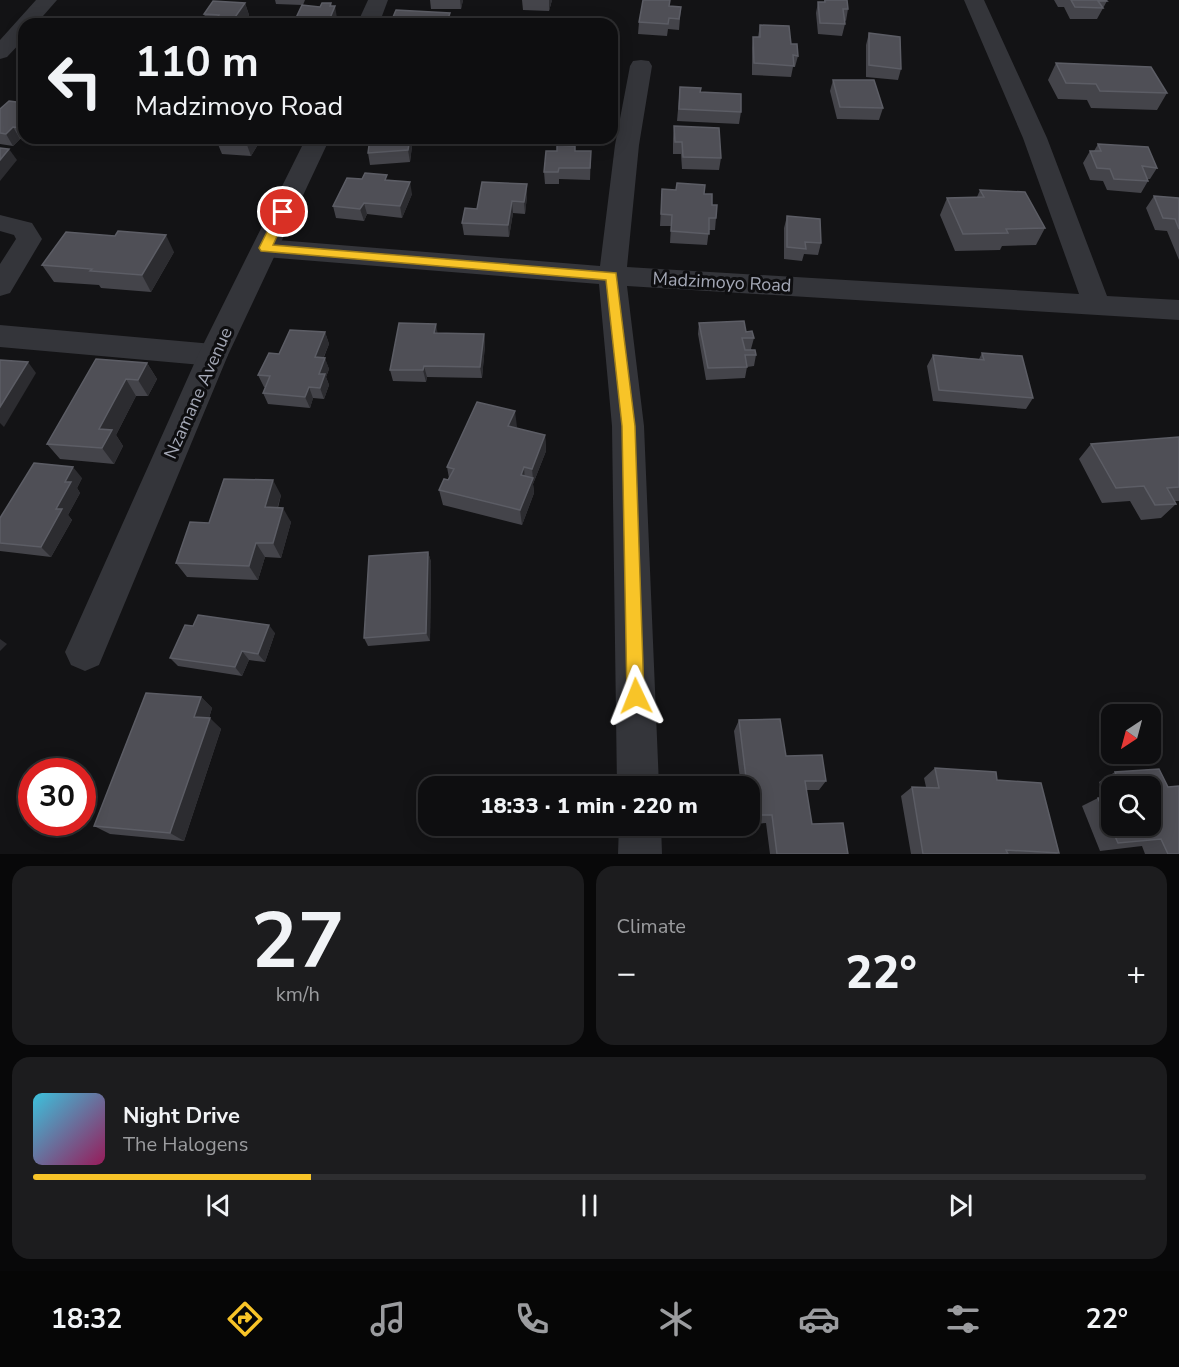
<!DOCTYPE html>
<meta charset="utf-8">
<style>
:root{--surface:#0e0e10;--page:#1c1c1e;--text:#f1f3f6;--muted:#9b9c9f;--line:#2e2e30;--accent:#f8c428}
body{margin:0;font-family:"Nunito Sans",sans-serif;background:var(--page);color:var(--text);height:100vh;display:flex;flex-direction:column;font-size:22px;white-space:nowrap}
*{box-sizing:border-box;margin:0}
p{font-size:20px;color:var(--muted)}
.icon{flex:none;width:33px;height:33px;fill:none;stroke:currentColor;stroke-width:2;stroke-linecap:round;stroke-linejoin:round}
.map{position:relative;height:854px;overflow:hidden}
.drawer{display:flex;flex-direction:column;gap:12px;padding:12px;background:#080809;flex:1}
.drawer>*{flex:none}
.hud{position:absolute;left:18px;top:18px;width:600px;height:126px;border-radius:18px;box-shadow:0 3px 15px #0003,0 0 0 2px var(--line);background:#0e0e10;color:var(--text);overflow:hidden}
.needle{width:39px;rotate:216deg}
.fabs{position:absolute;left:1101px;top:704px;display:grid;gap:12px}
.fabs a{display:grid;place-items:center;width:60px;height:60px;border-radius:12px;background:var(--surface);box-shadow:0 3px 15px #0003,0 0 0 2px var(--line);font-size:30px}
.speed{position:absolute;left:18px;top:758px;display:flex;gap:12px;font-size:30px;font-weight:700;text-align:center}
.speed>*{display:grid;place-content:center;width:78px;height:78px;border-radius:50%;background:var(--surface);box-shadow:0 3px 15px #0003,0 0 0 2px var(--line);line-height:1}
.speed .limit{border:9px solid #d22;background:#fff;color:#111}
.pin{position:absolute;display:grid;place-items:center;width:51px;height:51px;color:#fff;margin:-26px;border:3px solid #fff;border-radius:50%;box-shadow:0 2px 6px #0007}
.me{position:absolute;width:66px;margin:-33px;rotate:358deg;stroke-linejoin:round;filter:drop-shadow(0 0 4px #0008)}
.turn{display:flex;align-items:center;gap:21px;height:126px;padding:0 18px;font-size:27px}
.turn .icon{width:78px;height:78px;stroke-width:2.5}
.turn b{display:block;font-size:42px;line-height:51px}
.big{font-size:45px;font-weight:800;line-height:1.1}
.drawer .widget{flex:1;display:flex;flex-direction:column;justify-content:center;gap:9px;min-width:0;padding:0 21px;border-radius:18px;background:var(--page)}
.drawer .dial{align-items:center;gap:0}
.dial b{font-size:78px;line-height:1}
.song{display:flex;align-items:center;gap:18px}
.cover{width:72px;height:72px;border-radius:9px;background:linear-gradient(135deg,hsl(190 70% 55%),hsl(330 70% 35%))}
.played{height:6px;border-radius:3px;background:linear-gradient(90deg,var(--accent) 25%,var(--line) 25%)}
.keys{display:flex;justify-content:space-around;direction:ltr}
.heat{display:flex;justify-content:space-between;align-items:center;font-size:33px;direction:ltr}
.drawer .tiles{flex:1;display:grid;gap:12px;grid-template-columns:1fr 1fr}
.widget:last-child{grid-column:span 2}
.trip{position:absolute;left:418px;top:776px;width:342px;height:60px;border-radius:18px;background:var(--surface);box-shadow:0 3px 15px #0003,0 0 0 2px var(--line);font-weight:800;line-height:60px;text-align:center}
.dock{display:flex;height:96px;justify-content:space-around;align-items:center;background:#060606;color:var(--muted)}
.dock .icon{width:42px;height:42px}
.dock .active{color:var(--accent)}
.dock b{font-size:27px;color:var(--text)}
.map>svg:first-child{display:block}
.lines{fill:none;stroke-linecap:round;stroke-linejoin:round}
.minor{fill:#34353a;fill-rule:evenodd}
.tertiary{fill:#34353a;fill-rule:evenodd}
.wall{fill:#44444a;fill-rule:evenodd}
.shaded-wall{fill:#2c2c30}
.building{fill:#4f4f56;stroke:#5c5d65;stroke-width:1.5}
.route{fill:#f8c428;stroke:#a17f1a;stroke-width:1.5}
.labels{text-anchor:middle;stroke-width:6;stroke-linejoin:round;paint-order:stroke}
.street-label{font-size:18px;fill:#a4a8b6;stroke:#0e0e10}
</style>
<div class="map">
<svg width="1179" height="854" viewBox="0 0 1179 854">
<rect width="100%" height="100%" fill="#131315"/>
<g class="lines">
<g class="minor">
<polygon points="36,0 57,0 36,24 24,24 24,39 7,57 0,59 0,40"/>
<polygon points="964,0 984,0 1047,138 1107,296 1179,300 1179,320 627,286 644,426 659,786 617,786 612,426 599,284 265,257 256,254 252,248 256,242 265,239 600,266 615,145 630,66 633,61 641,60 649,61 652,66 639,145 627,267 1079,294 1023,138"/>
<polygon points="0,215 32,223 42,239 10,293 0,296 0,264 16,239 14,235 0,231"/>
<polygon points="0,325 213,344 223,347 228,355 223,363 213,366 0,347"/>
<polygon points="619,825 661,825 662,854 618,854"/>
</g>
<g class="tertiary">
<polygon points="368,0 388,0 379,24 357,24"/>
<polygon points="306,138 330,138 228,355 99,665 85,671 71,665 65,652 71,639 198,355"/>
</g>
</g>
<g class="wall">
<polygon points="275,0 305,0 303,5 320,7 332,6 337,18 335,24 297,24 295,20 302,5 276,4"/>
<polygon points="430,0 463,0 461,9 431,9"/>
<polygon points="522,0 552,0 549,11 523,10"/>
<polygon points="824,0 847,0 848,9 846,21 844,20 845,24 842,36 818,34 816,13 818,2 824,2"/>
<polygon points="1054,0 1106,0 1107,1 1097,19 1070,19 1064,7 1058,7"/>
<polygon points="245,3 249,15 242,24 207,24 204,14"/>
<polygon points="670,6 681,7 679,30 668,29 667,36 638,34 639,22"/>
<polygon points="760,25 791,44 798,56 795,67 793,67 791,77 752,75 752,48 753,37 758,37"/>
<polygon points="869,33 901,69 898,80 866,77 866,45"/>
<polygon points="1056,63 1167,93 1157,110 1091,108 1087,100 1058,99 1048,80"/>
<polygon points="833,80 883,108 879,120 837,119 830,91"/>
<polygon points="680,87 700,92 741,112 739,124 677,121"/>
<polygon points="24,103 24,138 29,138 28,140 20,139 13,146 0,144 0,109"/>
<polygon points="674,126 721,158 719,170 682,169 681,154 673,154 673,138"/>
<polygon points="262,138 251,156 222,154 217,142"/>
<polygon points="370,138 413,138 410,162 370,165 368,153"/>
<polygon points="1098,144 1157,168 1150,179 1148,179 1148,181 1141,193 1107,190 1103,181 1090,180 1083,163 1090,151 1094,151"/>
<polygon points="575,151 591,151 590,180 559,179 559,184 545,184 544,172"/>
<polygon points="362,179 389,180 412,194 402,218 367,214 364,221 336,218 333,206"/>
<polygon points="527,184 527,196 525,214 513,213 509,237 464,235 462,223 477,209"/>
<polygon points="662,189 704,194 712,205 716,218 715,230 709,230 707,245 670,243 671,226 660,226"/>
<polygon points="980,190 1045,228 1036,245 1002,246 1000,250 955,251 940,215 947,198 977,197"/>
<polygon points="1154,196 1179,198 1179,260 1167,231 1155,230 1146,208"/>
<polygon points="787,216 821,243 818,255 804,254 802,261 784,259 784,228"/>
<polygon points="174,252 151,292 101,288 99,285 54,282 42,265"/>
<polygon points="699,323 746,332 754,338 751,349 756,355 754,366 747,367 745,378 706,380 698,334"/>
<polygon points="325,332 329,344 324,357 329,369 326,377 329,385 324,399 313,398 310,408 268,404 263,393 265,387 264,387 258,375 279,354"/>
<polygon points="438,333 484,334 485,345 482,378 427,377 426,382 393,381 390,370"/>
<polygon points="982,353 1033,398 1026,409 933,401 927,366 933,355 979,359"/>
<polygon points="147,363 157,379 148,396 136,396 116,435 123,446 114,464 60,459 47,444"/>
<polygon points="517,427 516,428 545,435 546,451 533,484 534,493 522,525 443,505 439,490 449,478 447,467"/>
<polygon points="1179,437 1179,501 1175,501 1176,504 1161,518 1141,520 1130,501 1102,503 1079,459 1091,444"/>
<polygon points="82,478 77,488 80,493 68,515 72,520 51,557 0,551 0,518"/>
<polygon points="281,495 278,508 291,522 281,558 265,557 258,580 187,577 176,563 209,523"/>
<polygon points="428,552 431,562 430,641 368,646 364,638"/>
<polygon points="193,626 275,633 265,662 249,660 242,676 178,666 170,658"/>
<polygon points="201,697 212,708 209,718 221,729 184,841 110,834 94,826"/>
<polygon points="739,720 786,756 826,781 819,790 806,790 812,824 848,854 770,854 766,823 750,824 750,786 741,786 734,731"/>
<polygon points="935,768 997,780 1059,853 1057,854 911,854 901,796 912,787 926,787 924,778"/>
<path d="M 1159,769 L 1168,787 L 1179,786 L 1179,854 L 1145,854 L 1142,846 L 1100,851 L 1082,806 L 1098,798 L 1105,797 L 1099,782 L 1115,772 ZM 1112,786 L 1150,786 L 1150,825 L 1112,825 Z"/>
</g>
<g class="shaded-wall">
<polygon points="460,0 463,0 461,9"/>
<polygon points="549,0 552,0 549,11"/>
<polygon points="245,3 249,15 242,24 235,24 233,20"/>
<polygon points="331,3 333,10 335,6 337,18 335,24 328,24 330,6"/>
<polygon points="450,13 451,24 446,24"/>
<polygon points="24,125 24,134 21,128"/>
<polygon points="13,127 20,139 13,146 6,134"/>
<polygon points="251,138 262,138 251,156 247,145"/>
<polygon points="410,138 413,138 410,162 408,150"/>
<polygon points="9,149 17,160 0,181 0,160"/>
<polygon points="410,182 412,194 402,218 400,206"/>
<polygon points="527,184 527,196 525,214 524,202"/>
<polygon points="512,201 513,213 509,237 508,225"/>
<polygon points="364,203 367,214 364,221 360,209"/>
<polygon points="166,235 174,252 151,292 142,275"/>
<polygon points="436,324 438,335 434,333"/>
<polygon points="325,332 329,344 319,368 315,357"/>
<polygon points="484,334 485,345 482,378 480,367"/>
<polygon points="325,358 329,369 326,377 329,385 324,399 320,388 319,374"/>
<polygon points="28,362 36,373 4,427 0,423 0,407"/>
<polygon points="147,363 157,379 148,396 138,380"/>
<polygon points="424,366 427,377 426,382 423,370"/>
<polygon points="126,379 136,396 116,435 123,446 114,464 102,448 99,429"/>
<polygon points="309,387 313,398 310,408 305,397"/>
<polygon points="515,411 517,427 510,442 508,426"/>
<polygon points="545,435 546,451 533,484 534,493 522,525 520,510 533,479 532,469"/>
<polygon points="73,467 82,478 77,488 80,493 68,515 72,520 51,557 41,547 65,482"/>
<polygon points="524,467 525,483 521,475"/>
<polygon points="273,480 281,495 273,522 265,507"/>
<polygon points="283,508 291,522 281,558 273,543"/>
<polygon points="256,543 265,557 258,580 249,566"/>
<polygon points="428,552 431,562 430,641 426,633"/>
<polygon points="269,625 275,633 265,662 258,654"/>
<polygon points="0,639 7,644 0,651"/>
<polygon points="242,651 249,660 242,676 235,667"/>
<polygon points="201,697 212,708 206,727 194,717"/>
<polygon points="210,718 221,729 184,841 170,833"/>
</g>
<g class="building">
<polygon points="643,0 670,0 669,6 681,7 679,19 669,18 668,24 639,22"/>
<polygon points="825,0 847,0 848,9 843,9 845,24 820,23 818,2 825,2"/>
<polygon points="1071,0 1106,0 1107,1 1098,1 1103,8 1075,7"/>
<polygon points="213,1 245,3 233,20 216,19 219,15 204,14"/>
<polygon points="322,3 331,3 330,6 335,6 328,23 312,23 313,20 295,20 302,5 320,7"/>
<polygon points="396,10 450,13 446,24 390,24"/>
<polygon points="261,18 287,19 284,24 257,24"/>
<polygon points="760,25 789,26 791,44 797,44 798,56 793,55 794,66 754,63 753,37 760,37"/>
<polygon points="869,33 900,37 901,69 869,65"/>
<polygon points="1056,63 1151,67 1167,93 1100,91 1096,84 1066,83"/>
<polygon points="833,80 874,80 883,108 840,107"/>
<polygon points="680,87 701,88 700,92 741,94 741,112 679,109"/>
<polygon points="9,101 24,103 24,114 20,117 24,117 24,125 21,128 13,127 6,134 0,133 0,109"/>
<polygon points="674,126 719,128 721,158 683,157 682,142 675,142"/>
<polygon points="220,138 251,138 247,145 217,142"/>
<polygon points="370,138 410,138 408,150 368,153"/>
<polygon points="1098,144 1148,147 1157,168 1142,166 1148,181 1114,179 1110,169 1097,168 1090,151 1101,151"/>
<polygon points="557,145 575,146 575,151 591,151 590,168 559,168 558,172 544,172 546,151 557,151"/>
<polygon points="0,148 9,149 0,160"/>
<polygon points="365,173 387,175 385,180 410,182 400,206 364,203 360,209 333,206 347,178 362,179"/>
<polygon points="482,182 527,184 524,202 512,201 508,225 462,223 465,208 477,209"/>
<polygon points="677,183 705,185 704,194 712,194 712,205 717,205 716,218 709,218 709,234 671,231 672,215 661,214 662,189 676,190"/>
<polygon points="980,190 1025,192 1045,228 1006,229 1008,233 963,234 947,198 984,197"/>
<polygon points="1154,196 1179,198 1179,229 1175,219 1163,218"/>
<polygon points="787,216 820,219 821,243 805,242 806,249 787,247"/>
<polygon points="118,231 166,235 142,275 90,271 92,269 42,265 66,232 115,236"/>
<polygon points="744,321 746,332 752,331 754,338 742,338 745,350 755,350 756,355 745,355 747,367 708,368 699,323"/>
<polygon points="399,323 436,324 434,333 484,334 480,367 424,366 423,370 390,370"/>
<polygon points="290,330 325,332 315,357 325,358 319,374 325,374 320,388 309,387 305,397 263,393 270,376 258,375 269,353 279,354"/>
<polygon points="982,353 1022,356 1033,398 939,390 933,355 984,360"/>
<polygon points="96,359 147,363 138,380 126,379 99,429 112,430 102,448 47,444"/>
<polygon points="0,360 28,362 0,407"/>
<polygon points="477,402 515,411 508,426 545,435 532,469 524,467 521,475 533,478 520,510 439,490 444,479 448,480 454,469 447,467"/>
<polygon points="1179,437 1179,487 1167,488 1176,504 1155,505 1144,486 1116,488 1091,444"/>
<polygon points="34,463 73,467 65,482 71,482 56,509 62,509 41,547 0,543 0,518"/>
<polygon points="224,479 273,480 265,507 283,508 273,543 256,543 249,566 176,563 190,522 209,523"/>
<polygon points="428,552 426,633 364,638 369,556"/>
<polygon points="198,615 269,625 258,654 242,651 235,667 170,658 185,625 193,626"/>
<polygon points="146,693 201,697 194,717 210,718 170,833 94,826"/>
<polygon points="780,719 786,756 822,755 826,781 805,781 812,824 843,823 848,854 777,854 772,815 751,815 750,806 750,786 747,786 739,720"/>
<polygon points="935,768 996,772 997,780 1041,783 1059,853 1006,850 1008,854 923,854 912,787 939,788"/>
<polygon points="1159,769 1168,787 1179,786 1179,854 1168,854 1161,839 1118,843 1098,798 1112,796 1112,825 1150,825 1150,786 1121,786 1115,772"/>
</g>
<polygon class="route" points="283,208 288,212 273,245 616,273 635,426 644,696 642,702 636,704 630,702 627,696 622,426 606,280 261,251 259,248 277,212"/>
<g class="labels">
<g class="street-label">
<text transform="translate(722 282) rotate(3)" y="6">Madzimoyo Road</text>
<text transform="translate(198 393) rotate(-66)" y="6">Nzamane Avenue</text>
</g>
</g>
</svg>
<div class="fabs">
<a><svg class="needle" viewBox="-14 -14 28 28"><path d="M0-13l5 13h-10z" fill="#e53935"/><path d="M0 13l5-13h-10z" fill="#9b9c9f"/></svg></a>
<a><svg class="icon" aria-label="search" viewBox="0 0 24 24"><circle cx="10" cy="10" r="6"/><path d="M15 15l6 6"/></svg></a>
</div>
<div class="speed"><div class="limit">30</div></div>
<div class="pin" style="left:283px;top:212px;background:#d93025"><svg class="icon" aria-label="arrive" viewBox="0 0 24 24"><path d="M6 21V4h12l-3 4 3 4H6"/></svg></div>
<svg class="me" style="left:636px;top:696px" viewBox="-20 -20 40 40"><path d="M0-17L14 15 0 8-14 15z" fill="#f8c428" stroke="#fff" stroke-width="4"/></svg>
<div class="trip">18:33 · 1 min · 220 m</div>
<div class="hud">
<div class="turn"><svg class="icon" aria-label="left" viewBox="0 0 24 24"><path d="M17 20v-9H6M10 6l-5 5 5 5"/></svg><div><b>110 m</b>Madzimoyo Road</div></div>
</div>
</div>
<section class="drawer">
<div class="tiles">
<div class="widget dial"><b>27</b><p>km/h</p></div>
<div class="widget"><p>Climate</p>
<div class="heat"><a>−</a><b class="big">22°</b><a>+</a></div>
</div>
<div class="widget">
<div class="song"><i class="cover"></i><div><b>Night Drive</b><p>The Halogens</p></div></div>
<div class="played"></div>
<div class="keys"><svg class="icon" aria-label="previous" viewBox="0 0 24 24"><path d="M18 5L8 12l10 7zM5 5v14"/></svg><svg class="icon" aria-label="pause" viewBox="0 0 24 24"><path d="M8 5v14M16 5v14"/></svg><svg class="icon" aria-label="next" viewBox="0 0 24 24"><path d="M6 5l10 7-10 7zM19 5v14"/></svg></div>
</div>
</div>
</section>
<nav class="dock">
<b>18:32</b>
<svg class="icon active" aria-label="directions" viewBox="0 0 24 24"><path d="M12 3l9 9-9 9-9-9zM9 14v-3h6M13 9l2 2-2 2"/></svg>
<svg class="icon" aria-label="music" viewBox="0 0 24 24"><path d="M9 18V5l10-2v13"/><circle cx="6" cy="18" r="3"/><circle cx="16" cy="16" r="3"/></svg>
<svg class="icon" aria-label="phone" viewBox="0 0 24 24"><path d="M5 4h4l2 5-3 2q2 4 5 5l2-3 5 2v4C11 20 4 13 5 4z"/></svg>
<svg class="icon" aria-label="climate" viewBox="0 0 24 24"><path d="M12 3v18M4 7l16 10M4 17L20 7"/></svg>
<svg class="icon" aria-label="car" viewBox="0 0 24 24"><path d="M5 17H2v-5l4-1 3-4h7l3 4 3 1v5h-3M9 17h6M6 11h13"/><circle cx="7" cy="17" r="2"/><circle cx="17" cy="17" r="2"/></svg>
<svg class="icon" aria-label="filters" viewBox="0 0 24 24"><path d="M4 7h16M4 17h16"/><circle cx="9" cy="7" r="2"/><circle cx="15" cy="17" r="2"/></svg>
<b>22°</b>
</nav>
